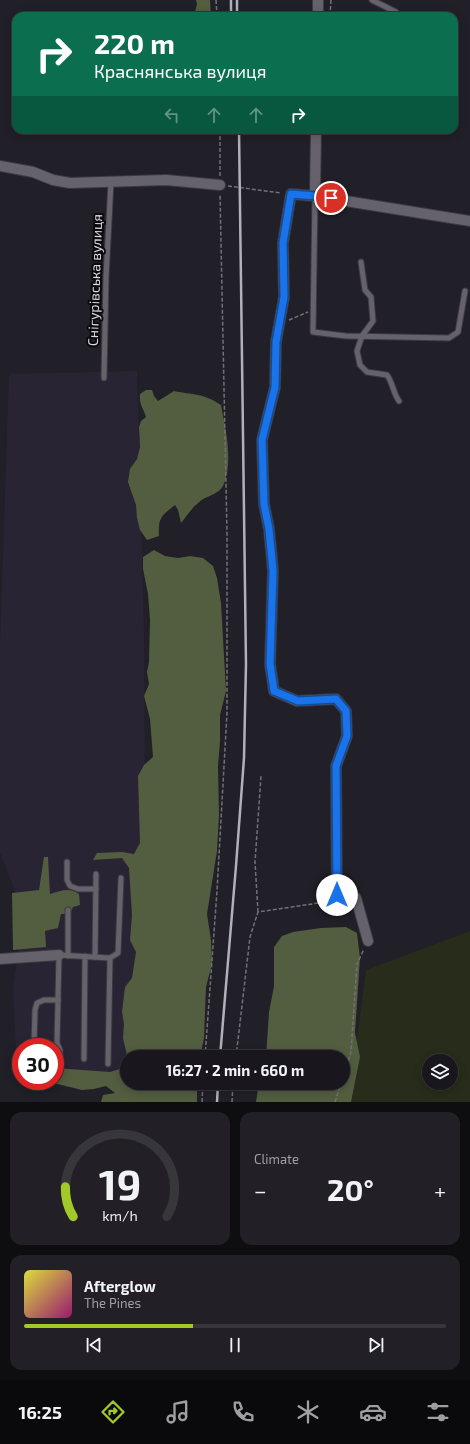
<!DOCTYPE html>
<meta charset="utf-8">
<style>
:root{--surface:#19171d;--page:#222026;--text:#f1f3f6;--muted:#9f9fa4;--line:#37363b;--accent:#a2c928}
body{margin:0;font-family:"Exo 2",sans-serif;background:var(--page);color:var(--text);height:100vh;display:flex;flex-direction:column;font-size:15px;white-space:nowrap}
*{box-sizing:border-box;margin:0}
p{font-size:13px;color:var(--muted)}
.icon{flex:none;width:22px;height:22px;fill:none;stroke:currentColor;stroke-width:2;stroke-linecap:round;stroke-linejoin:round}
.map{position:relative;height:1102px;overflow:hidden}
.details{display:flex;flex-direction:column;gap:10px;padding:10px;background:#0e0d10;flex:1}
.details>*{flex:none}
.banner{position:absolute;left:12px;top:12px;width:446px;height:122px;border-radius:12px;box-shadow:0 2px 10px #0003,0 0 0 1px var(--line);background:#0b6e4f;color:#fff;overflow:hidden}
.buttons{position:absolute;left:422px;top:1054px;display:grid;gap:8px}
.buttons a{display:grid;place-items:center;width:36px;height:36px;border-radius:50%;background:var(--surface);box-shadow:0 2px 10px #0003,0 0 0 1px var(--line);font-size:20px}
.speed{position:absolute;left:12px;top:1038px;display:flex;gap:8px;font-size:20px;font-weight:700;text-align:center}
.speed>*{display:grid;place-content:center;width:52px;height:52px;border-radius:50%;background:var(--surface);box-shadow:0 2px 10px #0003,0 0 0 1px var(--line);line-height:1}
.speed .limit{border:6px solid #d22;background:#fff;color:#111}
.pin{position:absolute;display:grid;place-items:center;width:34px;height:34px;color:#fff;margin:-17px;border:2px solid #fff;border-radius:50%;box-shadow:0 1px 4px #0007}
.me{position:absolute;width:44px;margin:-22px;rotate:0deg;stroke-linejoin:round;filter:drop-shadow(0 0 3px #0008)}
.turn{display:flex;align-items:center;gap:14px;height:84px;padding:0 16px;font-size:18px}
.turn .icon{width:52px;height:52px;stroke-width:2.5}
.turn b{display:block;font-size:28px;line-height:34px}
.lanes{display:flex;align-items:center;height:38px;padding:0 16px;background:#0003;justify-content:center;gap:20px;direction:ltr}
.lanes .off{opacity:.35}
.big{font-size:30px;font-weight:700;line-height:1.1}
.details .widget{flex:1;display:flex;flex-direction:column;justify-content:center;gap:6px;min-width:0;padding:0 14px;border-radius:12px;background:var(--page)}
.details .dial{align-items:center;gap:0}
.dial svg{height:104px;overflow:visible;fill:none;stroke:var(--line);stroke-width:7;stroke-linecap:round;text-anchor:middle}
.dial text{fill:var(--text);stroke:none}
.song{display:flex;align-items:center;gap:12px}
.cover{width:48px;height:48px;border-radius:6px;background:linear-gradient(135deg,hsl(60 70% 55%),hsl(320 70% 35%))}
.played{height:4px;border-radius:2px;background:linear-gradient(90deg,var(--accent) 40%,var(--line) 40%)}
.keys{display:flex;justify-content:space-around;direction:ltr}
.heat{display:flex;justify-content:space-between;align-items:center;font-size:22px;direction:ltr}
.details .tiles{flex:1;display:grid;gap:10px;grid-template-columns:1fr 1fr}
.widget:last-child{grid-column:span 2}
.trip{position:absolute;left:120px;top:1050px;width:230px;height:40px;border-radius:20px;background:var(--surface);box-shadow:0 2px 10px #0003,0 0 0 1px var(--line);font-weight:700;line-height:40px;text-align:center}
.tab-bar{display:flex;height:64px;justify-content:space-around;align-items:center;background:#0a090c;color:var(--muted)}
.tab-bar .icon{width:28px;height:28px}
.tab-bar .active{color:var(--accent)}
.tab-bar b{font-size:18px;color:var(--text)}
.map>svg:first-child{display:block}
.built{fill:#292433}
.green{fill:#272d1a;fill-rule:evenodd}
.forest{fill:#535d3f}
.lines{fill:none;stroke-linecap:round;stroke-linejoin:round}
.lane-casing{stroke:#3d3a42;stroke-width:7}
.street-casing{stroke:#3d3a42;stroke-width:12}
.path{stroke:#737178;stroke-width:1.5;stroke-dasharray:4 2;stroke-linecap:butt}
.lane{stroke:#65626c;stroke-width:5}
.street{stroke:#65626c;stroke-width:10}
.rail{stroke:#b3b1b8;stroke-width:2.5}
.route-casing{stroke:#114b97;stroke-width:10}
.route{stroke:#1a73e8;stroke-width:7}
.labels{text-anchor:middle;stroke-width:4;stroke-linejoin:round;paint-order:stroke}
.street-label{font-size:14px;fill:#dbd9df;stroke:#0a090d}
</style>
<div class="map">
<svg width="470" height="1102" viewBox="0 0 470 1102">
<rect width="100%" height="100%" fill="#211f27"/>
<polygon class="built" points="137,371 144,631 145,815 132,1057 127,1057 127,1075 55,1072 55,1047 21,1047 21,1071 17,1071 13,989 24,914 0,852 0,644 9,374"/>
<path class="green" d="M 470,931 L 470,1102 L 349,1102 L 366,970 ZM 429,1061 L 451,1061 L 451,1083 L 429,1083 Z"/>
<g class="forest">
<polygon points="196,0 210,0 211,16 194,16 197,4"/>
<path d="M 146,390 L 152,390 L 154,396 L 158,401 L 174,391 C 193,395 203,393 221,405 C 225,428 231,449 227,473 C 225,479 225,485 220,490 C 213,496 203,497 197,504 C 191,509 186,517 181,523 L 178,510 L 175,505 C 161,516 158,518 159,536 L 147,540 L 140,530 L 137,518 L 136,505 L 128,482 L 130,469 L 137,459 L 140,447 L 139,427 L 141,421 L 146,417 C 143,407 139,405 140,394 Z"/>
<polygon points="154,550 165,556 178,558 190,556 203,558 213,566 217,578 221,603 226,691 220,715 220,741 218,766 219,815 217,851 207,914 211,940 212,964 206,987 204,1038 200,1057 127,1057 127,1083 197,1083 197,1102 101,1102 103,1095 115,1093 106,1086 94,1089 82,1090 45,1081 55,1081 55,1068 110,1072 123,1068 127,1055 123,1038 124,1024 122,1012 125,987 132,978 136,952 130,940 132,915 129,868 122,858 93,860 97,853 122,852 134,854 140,843 138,776 144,765 153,757 150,719 144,696 149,684 147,672 149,662 150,620 148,594 143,569 143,557"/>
<path d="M 44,857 L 48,857 L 50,894 C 62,891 68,887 79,894 L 80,905 L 73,907 L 70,914 L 61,914 L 58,928 L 45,931 L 46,947 L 13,950 L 12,893 L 39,890 Z"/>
<polygon points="346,927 357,933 360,958 355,1033 360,1057 351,1102 256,1102 259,1083 343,1083 343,1057 266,1057 269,1012 274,986 274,947 282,936 293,932 321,928"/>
</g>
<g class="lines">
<defs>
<g id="lane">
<polyline points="372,0 396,12 396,16"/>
<polyline points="315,196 313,332 346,336 449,338 458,332 465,291"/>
<path d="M 361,262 L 365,290 L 371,297 L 373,321 L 362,336 L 357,351 L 360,365 L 367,372 L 387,375 C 393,383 393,393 399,401"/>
<polyline points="104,378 106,277 111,182"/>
<polyline points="67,862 67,880 70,886 78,889 96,889"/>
<polyline points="68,956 68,910"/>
<polyline points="95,957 96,874"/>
<polyline points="34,1047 35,1010 37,1003 44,1000 58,1000"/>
<polyline points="84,1059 85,956"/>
<polyline points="60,1063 60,1050 57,1043 59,955 110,958"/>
<polyline points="108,1064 110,958 118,953 121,878"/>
</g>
<g id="street">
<polyline points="318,16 318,0"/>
<polyline points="0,166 33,172 53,180 70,183 166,180 220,185"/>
<polyline points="315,196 316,130"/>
<polyline points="368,941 356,898 344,898 337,895 336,766 347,736 346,711 336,699 297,701 274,691 270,664 273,571 269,529 264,504 262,440 275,387 276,342 284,297 283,243 291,194 315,196 470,221"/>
<polyline points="0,959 59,955"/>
</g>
</defs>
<use href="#lane" class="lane-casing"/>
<use href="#street" class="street-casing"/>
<g class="path">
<polyline points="216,0 217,16"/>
<polyline points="330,16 331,0"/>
<polyline points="220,176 220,130"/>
<polyline points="228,186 281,193"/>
<polyline points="289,320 308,312"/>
<polyline points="258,912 255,862 261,776"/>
<polyline points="205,1057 217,891 227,713 227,534 220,194"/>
<polyline points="236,1057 250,937 258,912 325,902 330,899"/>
<polyline points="343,1078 351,1052 357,964 364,949"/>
<polyline points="202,1102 203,1083"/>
<polyline points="232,1102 233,1083"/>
<polyline points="335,1102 341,1083"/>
</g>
<use href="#lane" class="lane"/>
<use href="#street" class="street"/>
<g class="rail">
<polyline points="231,0 231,16"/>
<polyline points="237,0 237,16"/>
<polyline points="220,1057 236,866 244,758 246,664 239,130"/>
<polyline points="217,1102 218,1083"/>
</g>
</g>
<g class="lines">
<defs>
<polyline id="route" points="331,198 316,196 291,194 283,243 284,297 276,342 275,387 262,440 264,504 269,529 273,571 270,664 274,691 298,701 336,699 346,711 347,736 336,766 337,895"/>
</defs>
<use href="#route" class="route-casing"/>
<use href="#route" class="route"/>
</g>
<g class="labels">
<g class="street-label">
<text transform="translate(95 280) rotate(-88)" y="5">Снігурівська вулиця</text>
</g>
</g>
</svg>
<div class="buttons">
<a><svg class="icon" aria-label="layers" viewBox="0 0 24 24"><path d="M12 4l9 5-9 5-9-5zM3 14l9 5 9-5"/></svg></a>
</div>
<div class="speed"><div class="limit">30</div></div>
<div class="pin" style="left:331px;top:198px;background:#d93025"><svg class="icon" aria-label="arrive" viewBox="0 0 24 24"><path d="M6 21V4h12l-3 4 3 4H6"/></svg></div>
<svg class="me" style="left:337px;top:895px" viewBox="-20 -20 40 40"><circle r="19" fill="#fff"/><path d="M0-13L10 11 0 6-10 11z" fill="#1a73e8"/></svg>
<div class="trip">16:27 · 2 min · 660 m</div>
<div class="banner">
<div class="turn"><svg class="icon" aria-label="right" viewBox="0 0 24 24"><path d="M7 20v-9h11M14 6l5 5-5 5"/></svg><div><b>220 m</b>Краснянська вулиця</div></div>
<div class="lanes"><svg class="icon off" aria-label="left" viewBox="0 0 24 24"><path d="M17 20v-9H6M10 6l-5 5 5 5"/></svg><svg class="icon off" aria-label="ahead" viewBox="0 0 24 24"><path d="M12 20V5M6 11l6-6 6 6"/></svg><svg class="icon off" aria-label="ahead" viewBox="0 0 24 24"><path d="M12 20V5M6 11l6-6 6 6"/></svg><svg class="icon" aria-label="right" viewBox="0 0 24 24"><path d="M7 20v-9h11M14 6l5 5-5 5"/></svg></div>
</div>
</div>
<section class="details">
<div class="tiles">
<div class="widget dial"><svg viewBox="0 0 100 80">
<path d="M14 69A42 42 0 1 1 86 69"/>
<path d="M14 69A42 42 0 0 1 8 46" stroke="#a2c928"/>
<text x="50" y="56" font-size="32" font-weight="700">19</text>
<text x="50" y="72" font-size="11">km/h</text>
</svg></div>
<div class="widget"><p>Climate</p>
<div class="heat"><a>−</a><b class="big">20°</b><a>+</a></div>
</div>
<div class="widget">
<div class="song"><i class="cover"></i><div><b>Afterglow</b><p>The Pines</p></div></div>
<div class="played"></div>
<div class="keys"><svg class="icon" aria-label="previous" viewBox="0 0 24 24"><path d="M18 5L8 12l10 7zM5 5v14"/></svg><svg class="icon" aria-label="pause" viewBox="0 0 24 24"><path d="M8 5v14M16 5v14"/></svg><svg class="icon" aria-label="next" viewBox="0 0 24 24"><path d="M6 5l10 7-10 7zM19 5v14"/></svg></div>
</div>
</div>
</section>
<nav class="tab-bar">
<b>16:25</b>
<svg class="icon active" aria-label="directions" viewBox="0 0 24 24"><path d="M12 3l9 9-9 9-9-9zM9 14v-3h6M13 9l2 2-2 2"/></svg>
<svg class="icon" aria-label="music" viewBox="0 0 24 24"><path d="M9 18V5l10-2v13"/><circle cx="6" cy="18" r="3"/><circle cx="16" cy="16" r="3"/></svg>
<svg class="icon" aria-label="phone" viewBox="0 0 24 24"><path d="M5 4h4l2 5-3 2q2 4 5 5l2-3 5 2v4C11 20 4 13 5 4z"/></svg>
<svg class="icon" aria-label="climate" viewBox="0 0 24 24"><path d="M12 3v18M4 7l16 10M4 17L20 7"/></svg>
<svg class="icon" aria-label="car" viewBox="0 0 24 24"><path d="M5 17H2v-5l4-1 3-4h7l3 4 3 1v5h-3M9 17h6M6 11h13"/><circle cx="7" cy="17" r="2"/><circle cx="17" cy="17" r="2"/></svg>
<svg class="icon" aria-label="filters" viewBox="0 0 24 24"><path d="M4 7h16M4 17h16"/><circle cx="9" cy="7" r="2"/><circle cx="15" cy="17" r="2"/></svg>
</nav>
